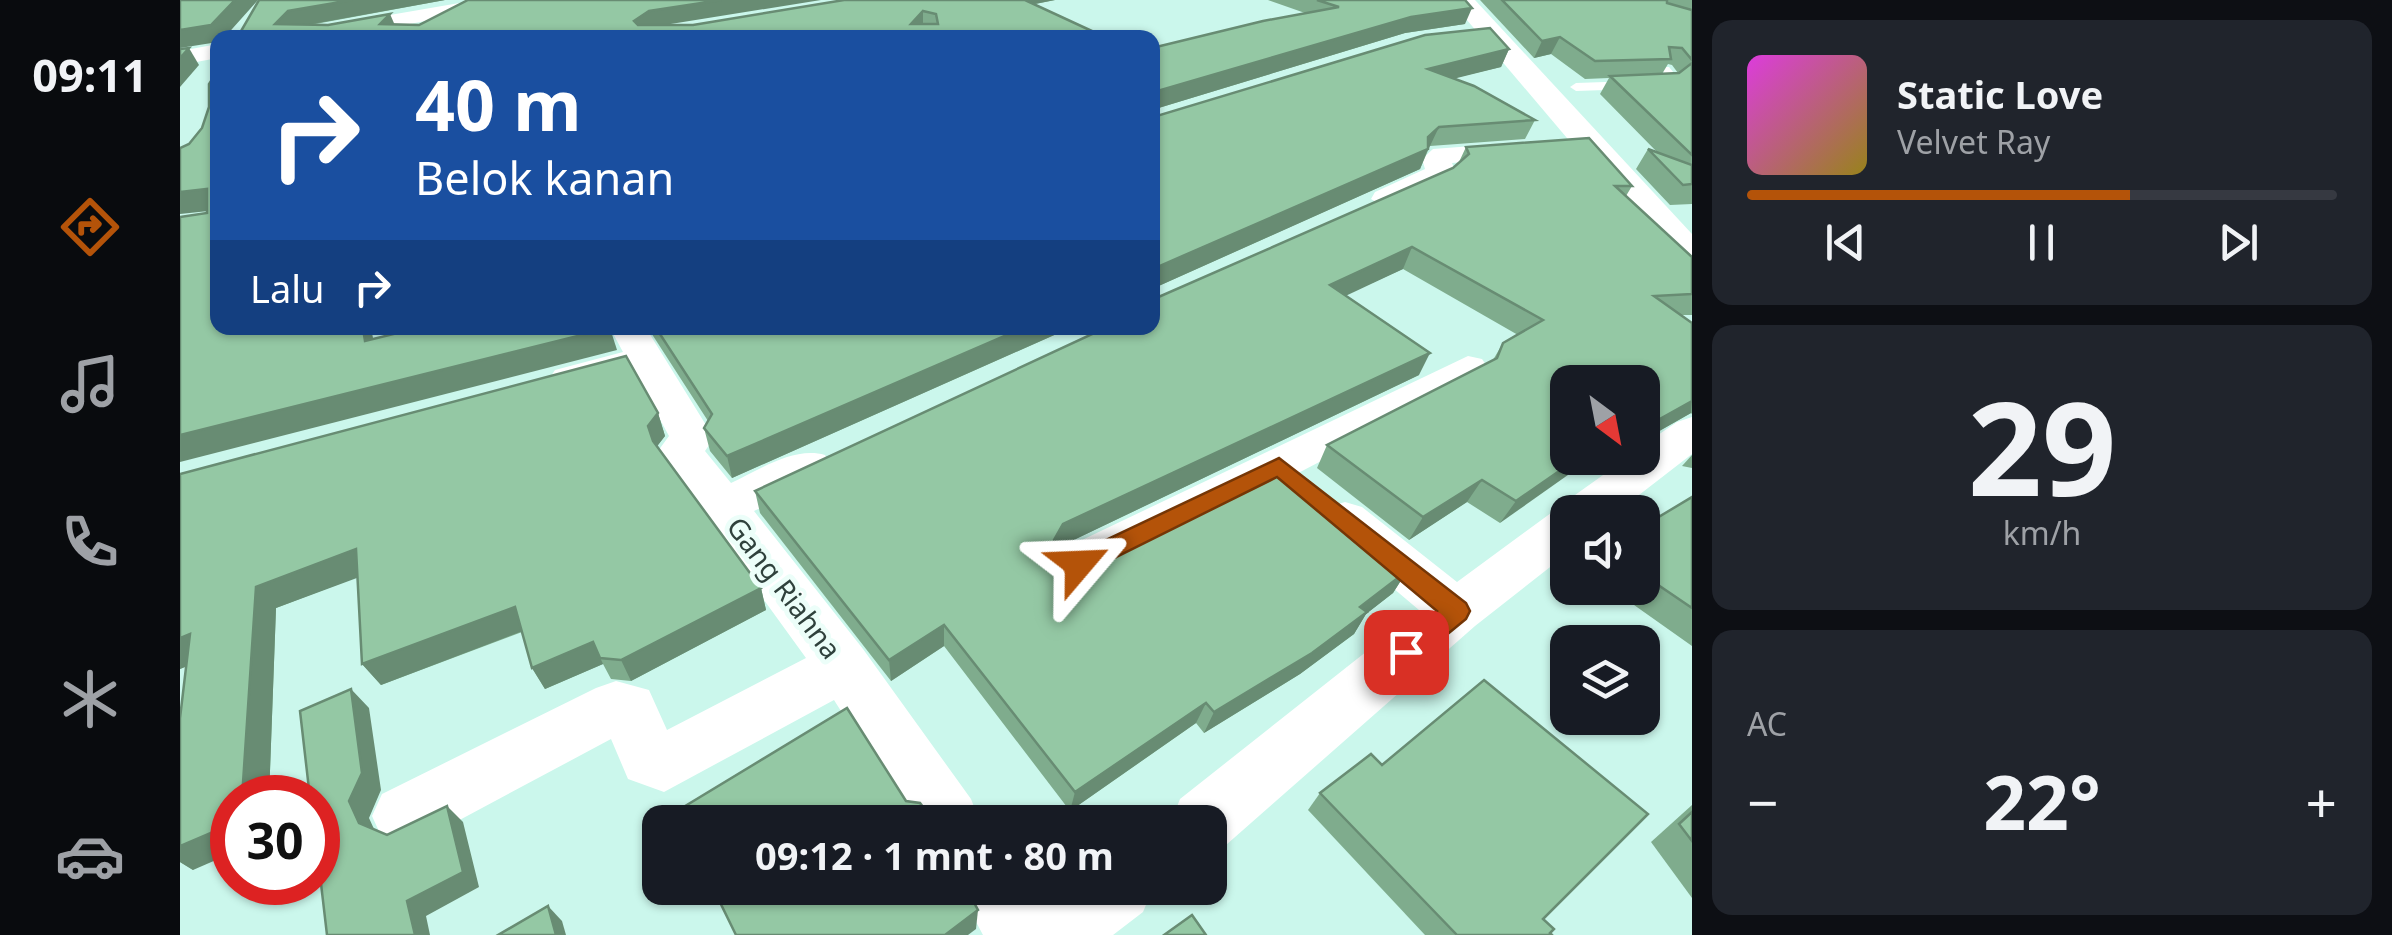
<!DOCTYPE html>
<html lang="id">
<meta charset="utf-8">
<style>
:root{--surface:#171b24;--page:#20242c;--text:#f1f3f6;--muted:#9ea1a6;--line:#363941;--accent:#b45309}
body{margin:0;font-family:"Noto Sans",sans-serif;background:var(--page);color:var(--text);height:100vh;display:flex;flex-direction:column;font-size:38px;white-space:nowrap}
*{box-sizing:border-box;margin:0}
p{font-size:32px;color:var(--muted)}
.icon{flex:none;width:55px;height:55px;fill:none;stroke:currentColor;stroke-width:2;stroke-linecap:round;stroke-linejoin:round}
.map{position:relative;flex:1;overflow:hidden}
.sheet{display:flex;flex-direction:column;gap:20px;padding:20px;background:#0d0f14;width:700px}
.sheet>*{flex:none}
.guide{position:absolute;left:30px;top:30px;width:950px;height:305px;border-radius:20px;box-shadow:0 2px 8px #0004;background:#1a4fa0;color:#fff;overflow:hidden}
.needle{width:65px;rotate:148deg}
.tools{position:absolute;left:1370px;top:365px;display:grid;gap:20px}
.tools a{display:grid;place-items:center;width:110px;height:110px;border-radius:20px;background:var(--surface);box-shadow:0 2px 8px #0004;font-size:50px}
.speed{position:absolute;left:30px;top:775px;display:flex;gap:20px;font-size:50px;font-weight:700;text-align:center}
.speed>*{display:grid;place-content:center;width:130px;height:130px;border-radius:50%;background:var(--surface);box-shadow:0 2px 8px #0004;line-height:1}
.speed .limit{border:15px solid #d22;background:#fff;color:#111}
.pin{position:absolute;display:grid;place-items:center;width:85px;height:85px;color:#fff;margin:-42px;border-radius:20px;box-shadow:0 5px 15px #0006}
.me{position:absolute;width:110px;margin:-55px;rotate:64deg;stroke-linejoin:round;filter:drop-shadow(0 0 8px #0008)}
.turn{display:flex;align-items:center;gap:35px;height:210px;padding:0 40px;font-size:45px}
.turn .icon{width:130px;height:130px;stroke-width:2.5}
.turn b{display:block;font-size:70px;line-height:85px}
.then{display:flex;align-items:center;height:95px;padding:0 40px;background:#0003;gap:20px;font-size:38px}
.big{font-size:75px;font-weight:700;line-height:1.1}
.sheet .tile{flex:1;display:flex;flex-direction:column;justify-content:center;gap:15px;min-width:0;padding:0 35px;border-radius:20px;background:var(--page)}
.sheet .dial{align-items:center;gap:0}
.dial b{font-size:130px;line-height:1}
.song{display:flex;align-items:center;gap:30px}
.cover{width:120px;height:120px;border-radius:15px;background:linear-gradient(135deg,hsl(300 70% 55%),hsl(50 70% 35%))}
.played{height:10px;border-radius:5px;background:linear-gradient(90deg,var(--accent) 65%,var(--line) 65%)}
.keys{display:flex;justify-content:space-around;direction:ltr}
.heat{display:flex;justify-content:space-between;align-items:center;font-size:55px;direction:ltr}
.trip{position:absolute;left:462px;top:805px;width:585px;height:100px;border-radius:20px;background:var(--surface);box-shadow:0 2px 8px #0004;font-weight:700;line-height:100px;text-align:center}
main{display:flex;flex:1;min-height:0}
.tab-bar{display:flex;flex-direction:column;width:180px;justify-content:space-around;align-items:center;background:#090b0e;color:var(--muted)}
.tab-bar .icon{width:70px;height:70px}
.tab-bar .selected{color:var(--accent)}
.tab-bar b{font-size:45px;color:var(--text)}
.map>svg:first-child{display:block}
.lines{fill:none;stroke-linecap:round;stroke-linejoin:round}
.service{fill:#fff;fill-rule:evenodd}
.minor{fill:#fff;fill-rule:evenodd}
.primary{fill:#fff;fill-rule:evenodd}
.wall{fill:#7fac8d;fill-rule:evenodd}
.shaded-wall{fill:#688c73}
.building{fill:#94c8a4;stroke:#688c73;stroke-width:2.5;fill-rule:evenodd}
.route{fill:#b45309;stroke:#753606;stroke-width:2.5}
.labels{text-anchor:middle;stroke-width:10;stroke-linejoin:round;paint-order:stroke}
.street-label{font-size:28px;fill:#2f413c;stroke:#ecfef9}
</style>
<main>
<nav class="tab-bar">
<b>09:11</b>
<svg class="icon selected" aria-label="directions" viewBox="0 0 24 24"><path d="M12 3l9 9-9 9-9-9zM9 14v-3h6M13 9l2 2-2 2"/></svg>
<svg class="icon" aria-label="music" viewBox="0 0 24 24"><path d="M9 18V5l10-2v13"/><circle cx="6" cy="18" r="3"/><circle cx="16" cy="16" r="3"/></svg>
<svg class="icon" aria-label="phone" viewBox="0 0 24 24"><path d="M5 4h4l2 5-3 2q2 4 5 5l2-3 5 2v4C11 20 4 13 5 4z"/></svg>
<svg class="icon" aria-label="climate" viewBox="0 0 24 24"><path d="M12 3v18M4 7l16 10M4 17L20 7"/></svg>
<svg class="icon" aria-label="car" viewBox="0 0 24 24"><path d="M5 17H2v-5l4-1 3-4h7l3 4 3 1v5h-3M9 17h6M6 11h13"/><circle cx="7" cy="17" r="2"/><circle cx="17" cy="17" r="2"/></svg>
</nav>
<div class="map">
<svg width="1512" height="935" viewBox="0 0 1512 935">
<rect width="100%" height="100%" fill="#cbf7ec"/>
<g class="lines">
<polygon class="service" points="1481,67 1489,67 1499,79 1486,88 1396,91 1390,87 1396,83 1483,80 1486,78"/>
<g class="minor">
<polygon points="291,1 298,3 298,11 156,38 106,38 117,31"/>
<polygon points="38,44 38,58 0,65 0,51"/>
<polygon points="1345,142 1355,144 1359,150 1355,156 1272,163 1276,173 1271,179 1206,208 1191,199 1195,192 1245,169 1242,159 1253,149"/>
<path d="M 430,328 L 466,328 L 534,438 L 525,451 L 551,483 C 579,470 614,446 645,455 L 651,466 L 645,477 L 574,511 L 683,649 L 791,799 L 800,822 L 731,822 L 654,700 L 484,792 L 448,779 L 431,739 L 246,838 L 224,848 L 202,838 L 192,816 L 202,794 L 416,688 L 436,681 L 469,690 L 487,730 L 626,658 L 484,462 L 478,451 L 489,436 L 455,374 L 389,392 L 375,388 L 369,379 L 375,370 L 443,352 Z"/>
<polygon points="1288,356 1302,359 1308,368 1302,377 917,578 899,584 881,578 874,564 881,550"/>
<polygon points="1512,417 1512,454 1437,512 1388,512 1388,553 1295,626 1046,845 1030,851 1030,822 991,822 1000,799 1239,610 1148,533 1141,520 1148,507 1165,502 1182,507 1277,582 1371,513 1383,509 1388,500 1447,458 1462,458 1462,446 1497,422"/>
<polygon points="778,888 852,888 862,902 883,888 973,888 963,912 933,935 803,935"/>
</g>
<polygon class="primary" points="1270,0 1295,0 1512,234 1512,271 1497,268"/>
</g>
<g class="wall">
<polygon points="79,0 265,0 130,25 513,25 664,0 875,0 855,4 927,38 57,38"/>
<polygon points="1088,0 1285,0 1285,24 1225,33 972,110 1125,13"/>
<path d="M 1300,0 L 1512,0 L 1512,204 L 1490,205 L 1456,169 L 1468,149 L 1478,153 L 1420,94 L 1429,78 L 1405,79 L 1371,54 L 1354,58 ZM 1488,64 L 1492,65 L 1498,73 L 1482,74 Z"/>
<polygon points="1329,49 1321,67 1274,78 1355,120 1345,139 1250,146 1240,169 974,288 974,299 1273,168 1279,162 1286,147 1452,186 1446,196 1512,257 1512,315 1502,315 1512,323 1512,414 1511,413 1474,434 1462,449 1462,382 1320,523 1287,502 1229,540 1137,468 1147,445 1313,360 1323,343 1338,335 1223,269 1165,295 1239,375 879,547 878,549 884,559 905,565 1227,571 1213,593 1186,614 1174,634 1120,674 1024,733 1016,723 890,811 764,646 711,681 580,513 575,491 972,328 977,116"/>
<polygon points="468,328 890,328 552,478 530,451 524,428 528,421"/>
<polygon points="478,413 485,436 477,446 581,588 586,610 451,681 431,679 423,664 365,689 352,668 342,632 201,685 182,664 177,577 96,608 89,798 52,798 13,870 0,862 0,718 6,666 0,669 0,474"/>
<polygon points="1512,455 1512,468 1502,466"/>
<polygon points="1512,497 1512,646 1430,588 1462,588 1462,527"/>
<polygon points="1202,765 1363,919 1372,935 1245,935 1128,810 1140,793"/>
<polygon points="1512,805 1512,898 1471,842"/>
</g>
<g class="shaded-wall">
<polygon points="55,0 78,0 44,38 38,38 38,42 0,48 0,30"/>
<polygon points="172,0 265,0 116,27 95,24 108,11"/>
<polygon points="541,0 641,0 472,27 458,37 454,21 469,11"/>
<polygon points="831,0 875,0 830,9"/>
<polygon points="1292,8 1285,24 1225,33 972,110 974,92 1231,17"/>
<polygon points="743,11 743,27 731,24"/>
<polygon points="210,14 217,30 200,24"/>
<polygon points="1380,37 1371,54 1354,58 1362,41"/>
<polygon points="9,48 19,65 0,87 0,58"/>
<polygon points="1329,49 1321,67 1241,87 1248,69"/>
<polygon points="1259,127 1250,146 1246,150 1248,149 1240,169 972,289 975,268 1248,137"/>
<polygon points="27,189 38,210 0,214 0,192"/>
<polygon points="1232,247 1223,269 1142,307 1150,285"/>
<polygon points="183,328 191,328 198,363 185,341"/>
<polygon points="430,328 437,350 0,462 0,435"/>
<polygon points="843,328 890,328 552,478 547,456"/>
<polygon points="1250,353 1239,375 879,547 871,562 874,540 883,524"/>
<polygon points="1512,401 1511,413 1474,434 1462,449 1462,435 1478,420"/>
<polygon points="478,413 485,436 475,449 468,426"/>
<polygon points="1398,458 1412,458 1320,523 1336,501"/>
<polygon points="1302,480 1287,502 1229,540 1243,517"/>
<polygon points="176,549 193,572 96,608 89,798 62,798 76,587"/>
<polygon points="1227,571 1213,593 1186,614 1174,634 1120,674 1024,733 1034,712"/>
<polygon points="581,588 586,610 451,681 441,660"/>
<polygon points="335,607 348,629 201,685 182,664"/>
<polygon points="764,625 764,646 711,681 709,660"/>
<polygon points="10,634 34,656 0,669 0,638"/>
<polygon points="413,642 423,664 365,689 352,668"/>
<polygon points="171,689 189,708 201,790 189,818 199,840 179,823 169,801"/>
<polygon points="1026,703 1016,723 890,811 895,792"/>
<polygon points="267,806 283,822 299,887 246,916 250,935 235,935 227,901"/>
<polygon points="52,824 52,853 13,870 0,862 0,846"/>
<polygon points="368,906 382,921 386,935 376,935"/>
<polygon points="798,910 796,929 788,935 765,935"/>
</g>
<g class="building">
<polygon points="0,0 55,0 31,25 0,30"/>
<path d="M 79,0 L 172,0 L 108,11 L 95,24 L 148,25 L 210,14 L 200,24 L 239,25 L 288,0 L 541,0 L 469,11 L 454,21 L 458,25 L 513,25 L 664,0 L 845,0 L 927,38 L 57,38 ZM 743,11 L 756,14 L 758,24 L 731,24 Z"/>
<polygon points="1137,0 1285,0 1292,8 1231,17 974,92 972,105 972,48 1083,21 1159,7"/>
<polygon points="1322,0 1487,0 1487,3 1512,10 1512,60 1502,48 1489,47 1491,59 1415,61 1380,37 1362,41"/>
<polygon points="1310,28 1329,49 1248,69 1294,86 1355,120 1259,127 1248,137 1248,149 975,268 974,299 1273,168 1289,154 1286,147 1409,138 1452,186 1435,186 1512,257 1512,294 1474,296 1512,323 1512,401 1478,420 1477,432 1462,435 1462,382 1388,382 1388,458 1398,458 1336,501 1302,480 1243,517 1147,445 1317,358 1323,343 1363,320 1232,247 1150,285 1250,353 883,524 874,540 884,559 905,565 1102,468 1227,571 1180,607 1187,612 1132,653 1034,712 1026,703 895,792 764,625 709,660 575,491 925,328 972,328 972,113 977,116 1245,35"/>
<polygon points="9,48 0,58 0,49"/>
<polygon points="1512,63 1512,155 1430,76 1499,73"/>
<polygon points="38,70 38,328 183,328 185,341 238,328 430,328 0,435 0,217 27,213 27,189 0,192 0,148 9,144 22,128 29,107 29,84"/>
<polygon points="1468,149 1512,165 1512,184 1503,185"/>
<polygon points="476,328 843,328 547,456 524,428 532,414"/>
<polygon points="446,356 478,413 468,426 473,441 581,588 441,660 420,658 413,642 352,668 335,607 182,664 176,549 76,587 62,798 52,798 52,824 0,846 0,718 10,634 0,638 0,474"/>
<polygon points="1512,497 1512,608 1462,574 1462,527"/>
<polygon points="1304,680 1468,814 1363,919 1374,929 1370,933 1372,935 1277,935 1140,793 1191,754 1202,765"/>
<polygon points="171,689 182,773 169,801 179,823 207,835 267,806 283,872 227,901 235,935 147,935 138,858 138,798 130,798 120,711"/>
<polygon points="667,708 726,801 740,803 754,822 502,822 497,811"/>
<polygon points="1512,812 1512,841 1499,824"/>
<polygon points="533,888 786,888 798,910 765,935 556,935"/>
<polygon points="368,906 376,935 318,935"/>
<polygon points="1012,915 1026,935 984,935"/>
</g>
<polygon class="route" points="1099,458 1286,603 1290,611 1286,619 1236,660 1226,664 1217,660 1213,652 1257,611 1097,477 908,571 899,574 886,564 890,557"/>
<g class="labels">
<g class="street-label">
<text transform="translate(604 588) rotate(53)" y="10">Gang Riahna</text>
</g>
</g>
</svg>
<div class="tools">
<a><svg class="needle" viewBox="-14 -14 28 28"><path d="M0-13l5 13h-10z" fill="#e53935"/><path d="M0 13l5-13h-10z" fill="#9ea1a6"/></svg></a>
<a><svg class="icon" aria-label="sound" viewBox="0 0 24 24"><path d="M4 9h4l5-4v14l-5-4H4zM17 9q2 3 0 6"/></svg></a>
<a><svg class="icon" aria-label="layers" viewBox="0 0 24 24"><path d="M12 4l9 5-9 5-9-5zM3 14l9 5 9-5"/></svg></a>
</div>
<div class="speed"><div class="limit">30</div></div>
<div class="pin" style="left:1226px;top:652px;background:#d93025"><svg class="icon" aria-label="arrive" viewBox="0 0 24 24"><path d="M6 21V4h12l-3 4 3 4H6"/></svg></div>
<svg class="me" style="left:899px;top:564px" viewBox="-20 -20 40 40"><path d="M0-17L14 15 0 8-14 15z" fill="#b45309" stroke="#fff" stroke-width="4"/></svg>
<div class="trip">09:12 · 1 mnt · 80 m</div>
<div class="guide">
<div class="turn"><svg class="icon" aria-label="right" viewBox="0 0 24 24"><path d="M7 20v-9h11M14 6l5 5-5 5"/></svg><div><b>40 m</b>Belok kanan</div></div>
<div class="then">Lalu<svg class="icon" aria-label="right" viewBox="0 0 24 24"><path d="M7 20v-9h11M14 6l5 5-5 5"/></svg></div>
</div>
</div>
<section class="sheet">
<div class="tile">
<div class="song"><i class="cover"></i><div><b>Static Love</b><p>Velvet Ray</p></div></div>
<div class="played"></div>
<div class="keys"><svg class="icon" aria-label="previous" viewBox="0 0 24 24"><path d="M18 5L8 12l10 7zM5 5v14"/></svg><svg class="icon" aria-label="pause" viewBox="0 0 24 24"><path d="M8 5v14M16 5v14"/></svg><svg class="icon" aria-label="next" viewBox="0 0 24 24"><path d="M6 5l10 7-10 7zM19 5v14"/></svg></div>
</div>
<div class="tile dial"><b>29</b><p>km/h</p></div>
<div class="tile"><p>AC</p>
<div class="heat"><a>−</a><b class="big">22°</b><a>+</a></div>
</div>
</section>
</main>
